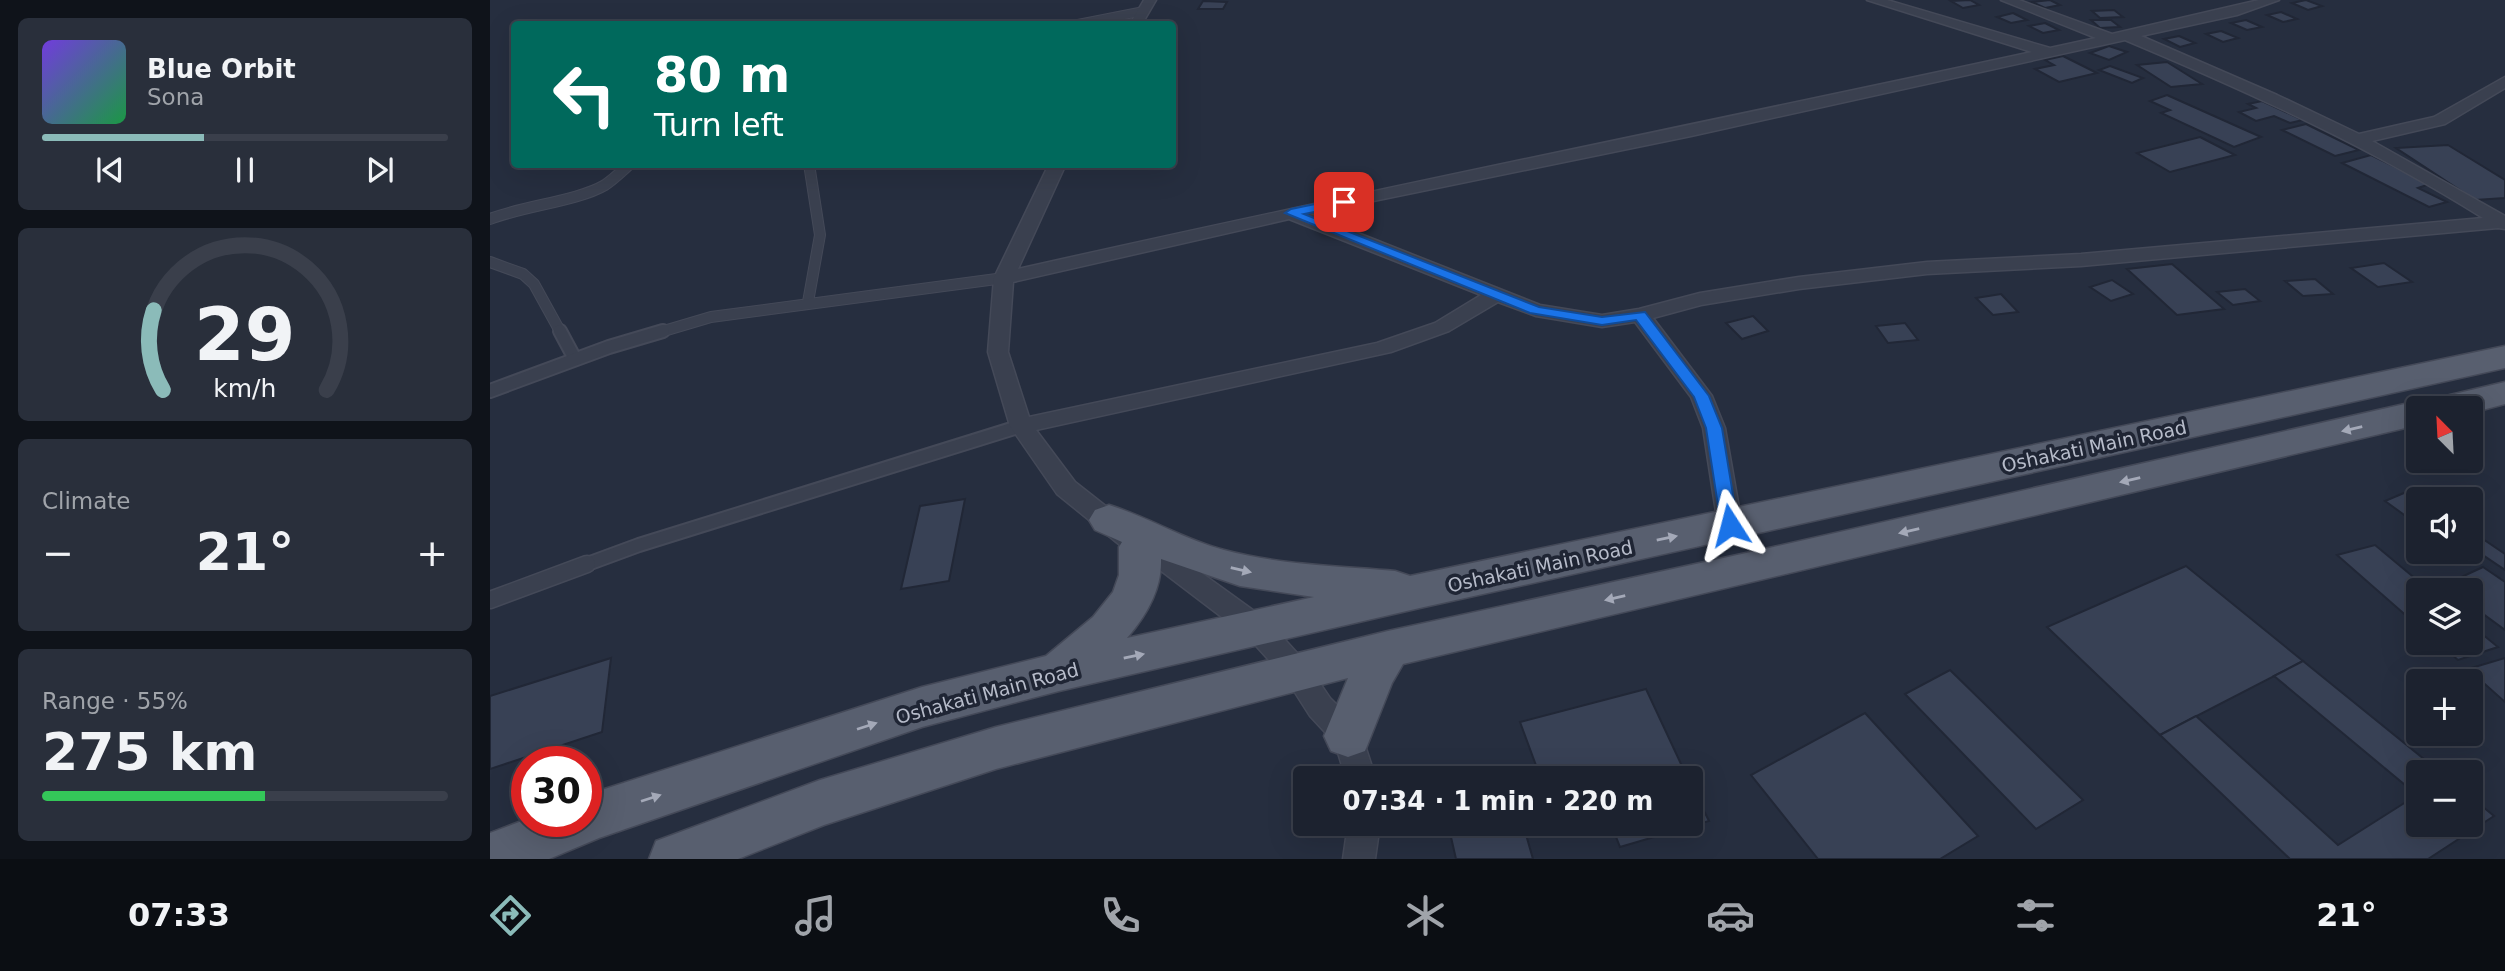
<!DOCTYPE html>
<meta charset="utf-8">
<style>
:root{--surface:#1c222f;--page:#292f3b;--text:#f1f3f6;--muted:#a0a4aa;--line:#3a3f4b;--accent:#8bbbb9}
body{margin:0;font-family:"DejaVu Sans",sans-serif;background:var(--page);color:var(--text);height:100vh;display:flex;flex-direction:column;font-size:26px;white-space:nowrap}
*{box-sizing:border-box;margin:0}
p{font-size:23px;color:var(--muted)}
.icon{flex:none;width:38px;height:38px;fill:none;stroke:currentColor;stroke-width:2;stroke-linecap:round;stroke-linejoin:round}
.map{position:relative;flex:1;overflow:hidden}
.sheet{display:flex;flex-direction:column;gap:18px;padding:18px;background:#0f131a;width:490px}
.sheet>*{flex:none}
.hud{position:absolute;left:21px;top:21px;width:665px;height:147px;border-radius:7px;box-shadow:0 7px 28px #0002,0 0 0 2px var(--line);background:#00695c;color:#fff;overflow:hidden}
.needle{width:46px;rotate:336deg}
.tools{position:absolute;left:1916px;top:396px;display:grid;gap:14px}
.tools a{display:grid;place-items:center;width:77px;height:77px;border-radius:7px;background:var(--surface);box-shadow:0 7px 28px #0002,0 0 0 2px var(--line);font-size:35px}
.speed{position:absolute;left:21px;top:746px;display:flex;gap:14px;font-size:35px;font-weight:700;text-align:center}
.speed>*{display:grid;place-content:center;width:91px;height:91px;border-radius:50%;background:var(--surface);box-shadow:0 7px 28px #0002,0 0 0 2px var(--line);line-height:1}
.speed .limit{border:10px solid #d22;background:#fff;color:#111}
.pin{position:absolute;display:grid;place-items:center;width:60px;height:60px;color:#fff;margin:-30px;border-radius:14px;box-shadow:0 4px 10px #0006}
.me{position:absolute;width:77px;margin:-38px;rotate:351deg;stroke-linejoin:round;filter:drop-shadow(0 0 5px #0008)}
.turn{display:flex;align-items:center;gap:24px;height:147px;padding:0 28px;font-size:32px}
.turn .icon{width:91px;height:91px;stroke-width:2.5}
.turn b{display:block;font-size:49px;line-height:60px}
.big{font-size:52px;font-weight:700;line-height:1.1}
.sheet .widget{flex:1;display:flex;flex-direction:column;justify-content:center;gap:10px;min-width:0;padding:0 24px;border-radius:10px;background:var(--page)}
.sheet .dial{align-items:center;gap:0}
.dial svg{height:182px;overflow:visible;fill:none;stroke:var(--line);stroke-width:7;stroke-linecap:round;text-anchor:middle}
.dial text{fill:var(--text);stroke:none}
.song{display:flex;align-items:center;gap:21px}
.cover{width:84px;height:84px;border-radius:10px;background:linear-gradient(135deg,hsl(260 70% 55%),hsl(140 70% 35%))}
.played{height:7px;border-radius:4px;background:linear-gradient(90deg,var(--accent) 40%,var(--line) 40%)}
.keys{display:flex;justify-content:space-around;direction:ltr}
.heat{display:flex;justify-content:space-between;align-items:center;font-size:38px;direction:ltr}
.charge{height:10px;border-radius:5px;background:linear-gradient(90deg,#34c759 55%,var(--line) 0)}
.trip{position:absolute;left:803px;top:766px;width:410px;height:70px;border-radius:7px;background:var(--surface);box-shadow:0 7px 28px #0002,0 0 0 2px var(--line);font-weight:700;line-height:70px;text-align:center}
.tab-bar{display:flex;height:112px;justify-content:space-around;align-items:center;background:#0b0e13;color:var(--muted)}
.tab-bar .icon{width:49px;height:49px}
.tab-bar .selected{color:var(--accent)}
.tab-bar b{font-size:32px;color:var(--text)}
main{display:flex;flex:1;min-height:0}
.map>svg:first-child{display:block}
.building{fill:#384155;stroke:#212736;stroke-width:2}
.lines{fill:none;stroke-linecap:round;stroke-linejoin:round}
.lane-far3-casing{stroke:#444958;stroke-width:10}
.lane-far2-casing{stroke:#444958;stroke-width:12}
.lane-far1-casing{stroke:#444958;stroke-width:16}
.lane-casing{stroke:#444958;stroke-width:19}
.street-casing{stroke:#444958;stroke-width:3}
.primary-casing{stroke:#444958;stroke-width:3}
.lane-far3{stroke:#3a404f;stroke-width:8}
.lane-far2{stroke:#3a404f;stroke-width:10}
.lane-far1{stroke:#3a404f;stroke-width:12}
.lane{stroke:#3a404f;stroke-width:16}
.street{fill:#3a404f;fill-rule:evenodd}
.primary{fill:#585f6f;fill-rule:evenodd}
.oneway{fill:#a4a9b8}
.route{fill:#1a73e8;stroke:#114b97;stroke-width:2}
.labels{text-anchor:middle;stroke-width:7;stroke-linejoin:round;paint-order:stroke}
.street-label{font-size:19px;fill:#b7bcca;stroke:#1f2534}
</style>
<main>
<section class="sheet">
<div class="widget">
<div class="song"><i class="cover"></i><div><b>Blue Orbit</b><p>Sona</p></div></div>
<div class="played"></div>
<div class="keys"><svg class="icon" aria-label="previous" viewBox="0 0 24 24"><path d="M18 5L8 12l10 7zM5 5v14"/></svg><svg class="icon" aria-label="pause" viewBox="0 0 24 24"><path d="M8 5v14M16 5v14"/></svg><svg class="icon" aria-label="next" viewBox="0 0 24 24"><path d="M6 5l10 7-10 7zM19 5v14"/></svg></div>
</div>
<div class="widget dial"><svg viewBox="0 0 100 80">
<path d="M14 69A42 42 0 1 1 86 69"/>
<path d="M14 69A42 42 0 0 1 10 34" stroke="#8bbbb9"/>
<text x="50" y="56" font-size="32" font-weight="700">29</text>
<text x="50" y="72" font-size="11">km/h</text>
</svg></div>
<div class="widget"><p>Climate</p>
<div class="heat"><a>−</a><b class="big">21°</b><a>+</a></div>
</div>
<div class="widget"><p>Range · 55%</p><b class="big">275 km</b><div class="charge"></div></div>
</section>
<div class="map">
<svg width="2015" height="859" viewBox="0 0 2015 859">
<rect width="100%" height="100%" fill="#262e3f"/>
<g class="building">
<polygon points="1480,0 1489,5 1473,8 1461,1"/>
<polygon points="1560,0 1570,5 1555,8 1542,2"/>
<polygon points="1816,0 1832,6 1818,10 1802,3"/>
<polygon points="713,1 737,2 733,9 708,9"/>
<polygon points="1624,10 1633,17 1610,18 1602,11"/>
<polygon points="1791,12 1807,19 1793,22 1777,15"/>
<polygon points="1523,13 1537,20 1521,23 1507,17"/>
<polygon points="1601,20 1621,20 1630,27 1610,28"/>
<polygon points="1756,20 1772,27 1757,30 1741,23"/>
<polygon points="1555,23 1569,30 1553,33 1539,26"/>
<polygon points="1731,31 1748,38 1733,42 1716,34"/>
<polygon points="1689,36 1705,43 1690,47 1674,39"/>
<polygon points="1619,46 1637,52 1619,60 1600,53"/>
<polygon points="1573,56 1607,73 1569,82 1545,69 1564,65 1555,60"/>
<polygon points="1677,62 1712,84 1681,87 1647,65"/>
<polygon points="1620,66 1653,78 1642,83 1609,70"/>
<polygon points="1677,95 1771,137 1744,147 1671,113 1680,110 1660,101"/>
<polygon points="1772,101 1813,120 1800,123 1784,116 1766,121 1749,112 1766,108 1758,104"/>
<polygon points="1816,124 1869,150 1845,156 1792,130"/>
<polygon points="1710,137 1745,155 1680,172 1647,153"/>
<polygon points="1958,145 2015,180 2015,198 1985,200 1906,148"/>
<polygon points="1881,155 1940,184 1928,188 1957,202 1939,207 1852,163"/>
<polygon points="1894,263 1922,282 1888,287 1861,268"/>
<polygon points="1682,264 1734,309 1687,315 1637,269"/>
<polygon points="1825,279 1843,294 1813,296 1795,281"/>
<polygon points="1622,280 1643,294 1621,301 1600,287"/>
<polygon points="1755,289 1770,301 1743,305 1727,292"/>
<polygon points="1511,294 1528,312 1503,315 1486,298"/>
<polygon points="1263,316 1278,331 1252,339 1236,323"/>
<polygon points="1415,323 1428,340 1398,343 1386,326"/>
<polygon points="1921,490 1933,499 1928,499 1928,525 1895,501"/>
<polygon points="475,499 459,581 411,589 430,506"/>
<polygon points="1981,531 2015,554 2015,570 1981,547"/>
<polygon points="1885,545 1939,590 1928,590 1928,626 1847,555"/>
<polygon points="1696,566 1813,661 1670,735 1557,627"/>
<polygon points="1993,567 2015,582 2015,630 1981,605 1981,590 1960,590 1954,585"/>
<polygon points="1981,625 2008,647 1968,660 1947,642 1981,642"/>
<polygon points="121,658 112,732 0,769 0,696"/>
<polygon points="2015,658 2015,702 1978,669"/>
<polygon points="1813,661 1950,772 1928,772 1928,824 1981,824 1981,797 2004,816 1938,859 1800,859 1670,735 1706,716 1848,845 1927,795 1784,676"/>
<polygon points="1460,670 1593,800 1546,829 1415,694"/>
<polygon points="1156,689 1198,779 1051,779 1030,722"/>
<polygon points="1375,713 1488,836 1450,859 1328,859 1261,775"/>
<polygon points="1018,769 1021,779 975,779"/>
<polygon points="1200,783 1219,821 1130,847 1121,824 1200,824"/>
<polygon points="958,824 1033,824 1043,859 966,859"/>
</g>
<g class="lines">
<defs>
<polyline id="lane-far3" points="588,24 654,11"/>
<g id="lane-far2">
<path d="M 0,219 C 33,206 88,201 115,185 C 124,179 132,171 140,164"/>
<polyline points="0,262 33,274 44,284 71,333"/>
<polyline points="318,302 330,235 319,164"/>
<polyline points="167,333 221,317 514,278"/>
</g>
<g id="lane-far1">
<polyline points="70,331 85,359"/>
<polyline points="0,391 119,347 173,331"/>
<polyline points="92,566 149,545 531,426"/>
</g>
<polyline id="lane" points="0,600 97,564"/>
<g id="street">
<polygon points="654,0 666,0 652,24 640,24"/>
<path d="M 1377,0 L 1397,0 L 1560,48 L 1606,38 L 1511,0 L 1529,0 L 1622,34 L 1769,0 L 1789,0 L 1747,15 L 1651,36 L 1787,95 L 1869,134 L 1944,117 L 2015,77 L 2015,88 L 1955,124 L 1882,141 L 2015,216 L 2015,229 L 2008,228 L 1591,266 L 1437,274 L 1309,289 L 1211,305 L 1163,318 L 1222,396 L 1235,428 L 1252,525 L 1249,531 L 1240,534 L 1231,531 L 1228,525 L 1213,428 L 1201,397 L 1145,322 L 1112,327 L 1046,316 L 1008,302 L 959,331 L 901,352 L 546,430 L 585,482 L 659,540 L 688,556 L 778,621 L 817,664 L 840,698 L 869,727 L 886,779 L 856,779 L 845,743 L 820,716 L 797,680 L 758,637 L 670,570 L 641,554 L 567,494 L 520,426 L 498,352 L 504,278 L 559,164 L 576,164 L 528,269 C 865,193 1204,125 1542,52 ZM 1635,40 C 1759,92 1880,147 1993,218 L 1591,254 L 1437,262 L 1309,277 L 1210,293 L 1149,309 L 1112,315 L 1050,305 L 820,214 L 1201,136 ZM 799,219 L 991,295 L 945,323 L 887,343 L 539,417 L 518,352 L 523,282 Z"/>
<polygon points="858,824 890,824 885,859 853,859"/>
</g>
<g id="primary">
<path d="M 2015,346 L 2015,368 L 934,607 L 569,691 L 432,727 L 109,838 L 59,859 L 0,859 L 0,833 L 37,819 L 37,821 L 96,821 L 96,795 L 432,687 L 556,656 L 603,617 L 623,592 L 629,575 L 629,547 L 632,542 L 605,530 L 599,520 L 605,510 L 619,505 C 658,517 695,540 734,550 C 790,565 848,566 905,571 L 920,576 ZM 671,559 L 750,586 L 824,597 L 637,638 C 656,616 672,589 671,559 Z"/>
<polygon points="2015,382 2015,404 1981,413 1981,408 1928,408 1928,425 913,664 902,683 875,751 858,757 841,751 834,736 858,678 506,769 334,825 248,859 159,859 166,841 185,834 330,780 506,727 898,631 1270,550 1928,401 1937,404 1939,400"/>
</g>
</defs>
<use href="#lane-far3" class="lane-far3-casing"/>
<use href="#lane-far2" class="lane-far2-casing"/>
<use href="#lane-far1" class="lane-far1-casing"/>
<use href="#lane" class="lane-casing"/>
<use href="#street" class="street-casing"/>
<use href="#primary" class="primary-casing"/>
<use href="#lane-far3" class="lane-far3"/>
<use href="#lane-far2" class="lane-far2"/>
<use href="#lane-far1" class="lane-far1"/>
<use href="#lane" class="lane"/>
<use href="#street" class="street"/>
<use href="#primary" class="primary"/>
</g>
<defs><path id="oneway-solid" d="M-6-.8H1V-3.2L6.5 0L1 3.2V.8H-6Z" transform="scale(1.75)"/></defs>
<g class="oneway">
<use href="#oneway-solid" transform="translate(1862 429) rotate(167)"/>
<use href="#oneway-solid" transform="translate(1640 480) rotate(167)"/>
<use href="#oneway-solid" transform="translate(1419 531) rotate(167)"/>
<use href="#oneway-solid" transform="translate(1177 538) rotate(-12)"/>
<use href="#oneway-solid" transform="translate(751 570) rotate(13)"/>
<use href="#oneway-solid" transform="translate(1125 598) rotate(167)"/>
<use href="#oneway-solid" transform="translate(644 656) rotate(-12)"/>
<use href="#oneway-solid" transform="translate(377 726) rotate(-18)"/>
<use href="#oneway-solid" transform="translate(161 798) rotate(-18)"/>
</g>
<polygon class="route" points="854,198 859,199 859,205 814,214 1049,307 1112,317 1155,312 1219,396 1232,428 1248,525 1246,529 1233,529 1231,525 1216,428 1204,397 1146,320 1112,325 1040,313 795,213 801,209"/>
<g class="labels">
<g class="street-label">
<text transform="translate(1604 446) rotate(-12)" y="7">Oshakati Main Road</text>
<text transform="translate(1050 566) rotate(-12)" y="7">Oshakati Main Road</text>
<text transform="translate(497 693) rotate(-15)" y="7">Oshakati Main Road</text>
</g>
</g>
</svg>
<div class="tools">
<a><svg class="needle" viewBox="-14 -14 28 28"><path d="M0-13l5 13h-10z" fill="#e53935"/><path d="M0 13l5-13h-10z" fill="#a0a4aa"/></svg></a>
<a><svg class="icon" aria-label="sound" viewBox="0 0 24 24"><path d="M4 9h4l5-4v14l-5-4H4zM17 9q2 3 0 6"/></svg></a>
<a><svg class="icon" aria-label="layers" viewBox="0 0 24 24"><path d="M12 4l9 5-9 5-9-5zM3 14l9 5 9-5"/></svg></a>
<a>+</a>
<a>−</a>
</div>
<div class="speed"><div class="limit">30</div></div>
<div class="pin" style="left:854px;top:202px;background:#d93025"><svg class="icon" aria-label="arrive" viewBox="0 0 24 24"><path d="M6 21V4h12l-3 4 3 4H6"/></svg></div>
<svg class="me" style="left:1240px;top:525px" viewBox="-20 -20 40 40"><path d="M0-17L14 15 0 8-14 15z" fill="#1a73e8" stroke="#fff" stroke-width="4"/></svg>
<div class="trip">07:34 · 1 min · 220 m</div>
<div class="hud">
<div class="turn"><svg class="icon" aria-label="left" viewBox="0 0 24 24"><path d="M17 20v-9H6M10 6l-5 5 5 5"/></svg><div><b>80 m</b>Turn left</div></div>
</div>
</div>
</main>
<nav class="tab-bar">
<b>07:33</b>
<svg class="icon selected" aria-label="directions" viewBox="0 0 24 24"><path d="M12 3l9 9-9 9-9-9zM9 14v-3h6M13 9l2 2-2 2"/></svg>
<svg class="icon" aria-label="music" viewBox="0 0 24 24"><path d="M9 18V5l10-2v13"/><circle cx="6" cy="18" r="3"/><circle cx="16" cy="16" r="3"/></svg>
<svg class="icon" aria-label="phone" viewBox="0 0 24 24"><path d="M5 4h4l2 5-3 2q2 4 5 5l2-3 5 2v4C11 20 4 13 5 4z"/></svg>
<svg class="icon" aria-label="climate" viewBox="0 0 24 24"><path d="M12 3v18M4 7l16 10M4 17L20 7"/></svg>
<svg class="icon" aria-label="car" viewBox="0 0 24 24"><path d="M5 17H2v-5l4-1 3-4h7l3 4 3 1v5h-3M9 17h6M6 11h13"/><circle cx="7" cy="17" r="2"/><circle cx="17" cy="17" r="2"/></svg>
<svg class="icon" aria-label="filters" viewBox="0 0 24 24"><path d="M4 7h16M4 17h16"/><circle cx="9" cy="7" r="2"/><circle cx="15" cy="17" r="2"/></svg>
<b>21°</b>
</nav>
